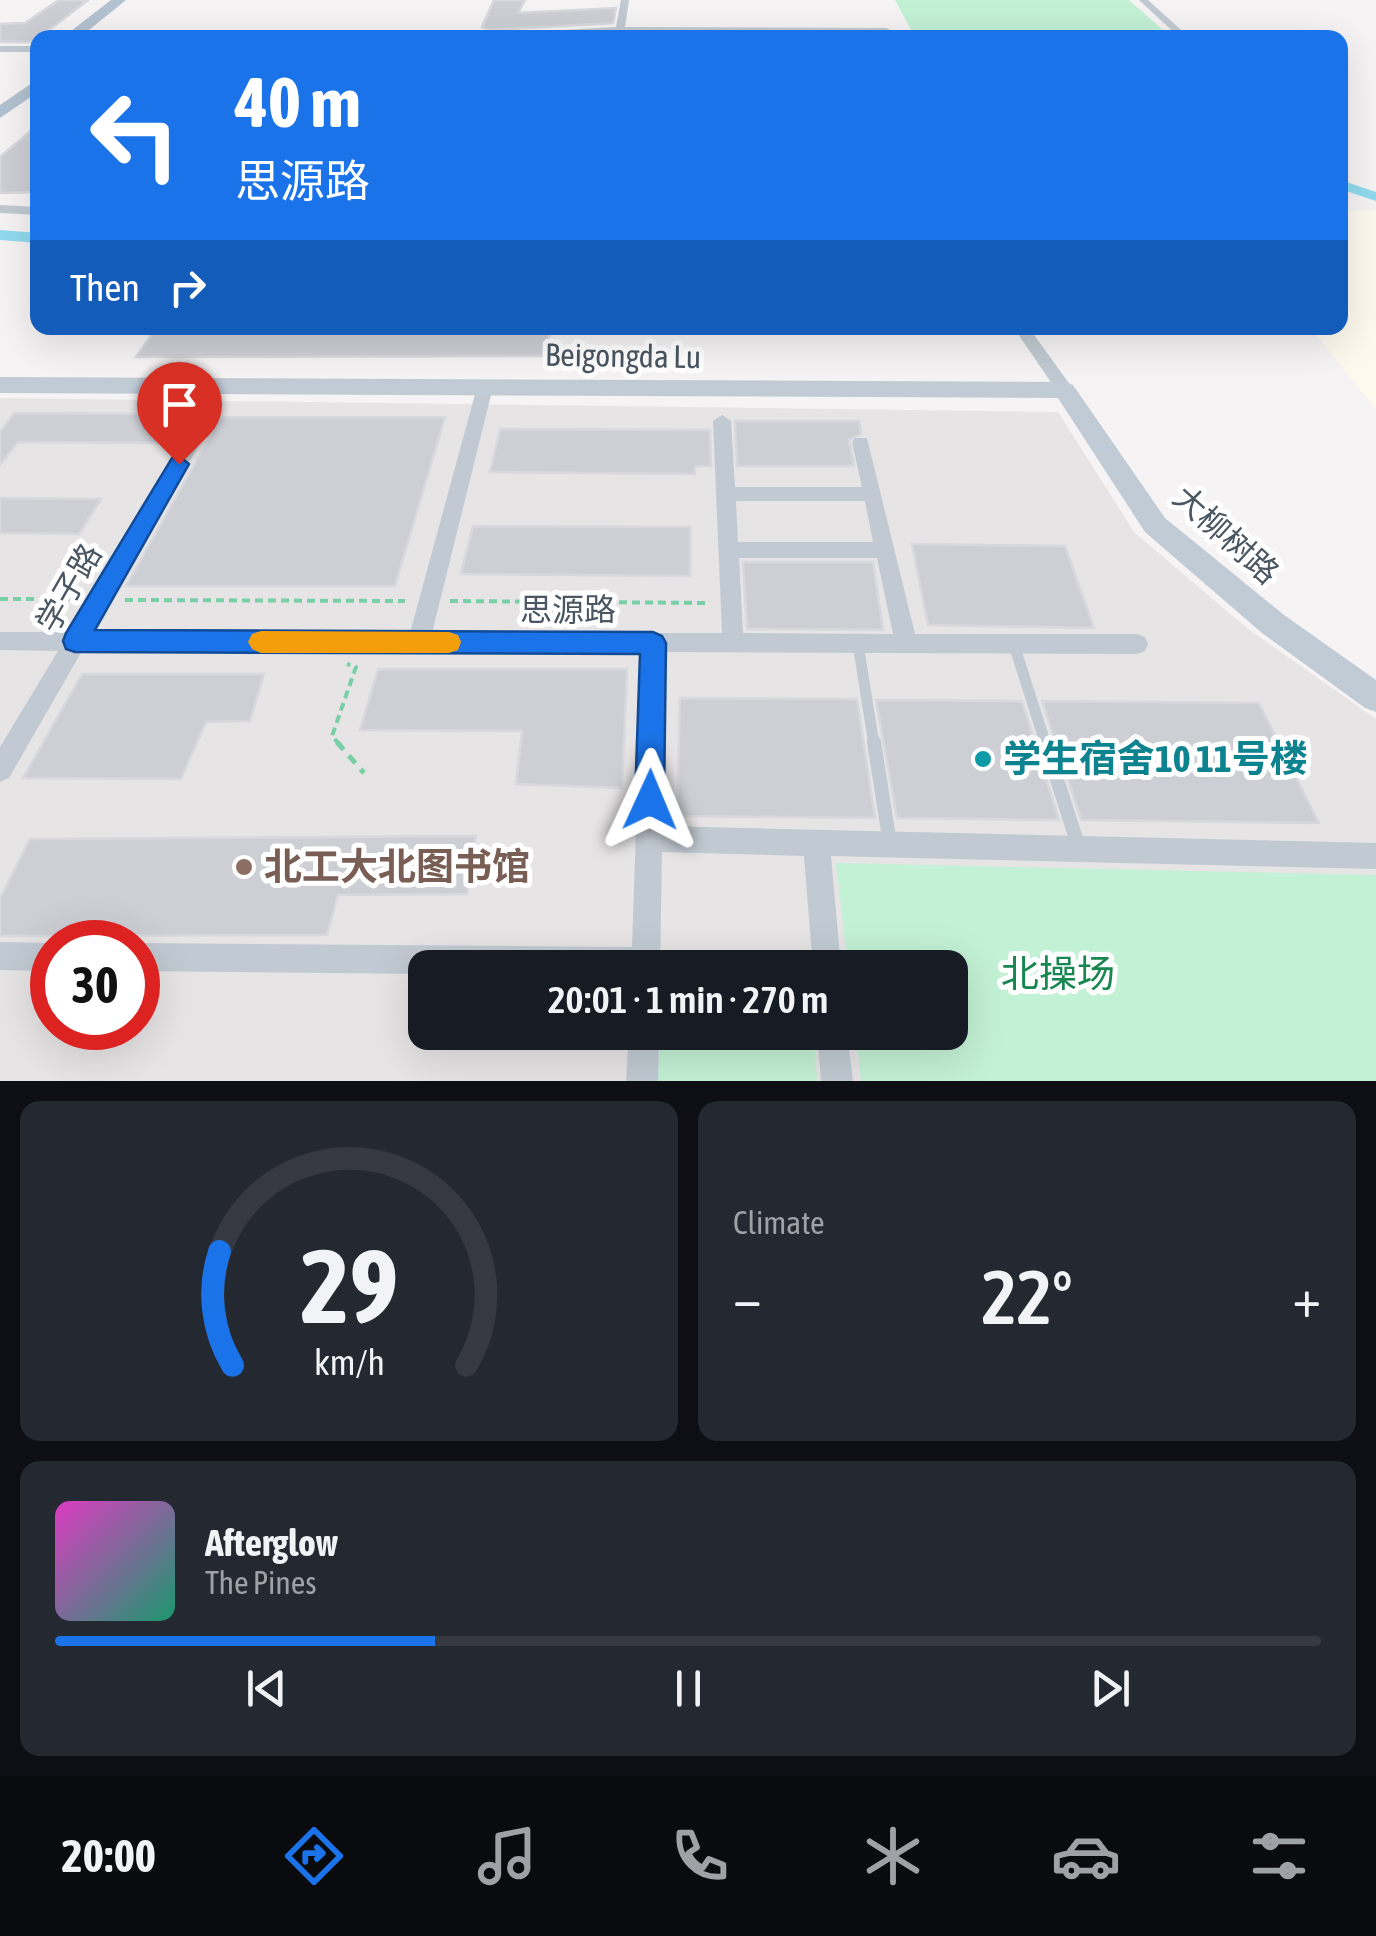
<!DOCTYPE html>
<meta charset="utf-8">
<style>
:root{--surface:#171b24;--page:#242831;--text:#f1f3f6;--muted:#9ea1a6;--line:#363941;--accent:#1a73e8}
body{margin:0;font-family:"Asap Condensed","Noto Sans SC",sans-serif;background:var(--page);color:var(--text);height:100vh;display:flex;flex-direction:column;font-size:38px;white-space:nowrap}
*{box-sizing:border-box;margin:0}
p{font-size:32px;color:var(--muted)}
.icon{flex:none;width:55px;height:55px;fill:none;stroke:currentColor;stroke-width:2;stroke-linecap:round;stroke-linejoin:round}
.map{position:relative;height:1081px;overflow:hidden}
.details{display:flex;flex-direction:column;gap:20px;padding:20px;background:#0d0f14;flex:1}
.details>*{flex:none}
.banner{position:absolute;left:30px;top:30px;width:1318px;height:305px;border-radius:20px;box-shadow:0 10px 40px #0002;background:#1a73e8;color:#fff;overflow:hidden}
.speed{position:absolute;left:30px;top:920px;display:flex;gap:20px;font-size:50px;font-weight:700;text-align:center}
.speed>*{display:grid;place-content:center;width:130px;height:130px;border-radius:50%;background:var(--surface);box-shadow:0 10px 40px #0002;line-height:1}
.speed .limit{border:15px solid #d22;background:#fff;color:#111}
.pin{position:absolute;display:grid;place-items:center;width:85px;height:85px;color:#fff;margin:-102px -42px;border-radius:50% 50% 50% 0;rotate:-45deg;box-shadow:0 0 10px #0007}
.pin .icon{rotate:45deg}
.me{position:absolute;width:110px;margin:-55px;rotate:1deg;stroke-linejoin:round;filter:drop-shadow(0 0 8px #0008)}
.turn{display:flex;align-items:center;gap:35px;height:210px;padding:0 40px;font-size:45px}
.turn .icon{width:130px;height:130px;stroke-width:2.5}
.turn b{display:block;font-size:70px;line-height:85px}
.then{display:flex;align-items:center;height:95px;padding:0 40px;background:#0003;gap:20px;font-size:38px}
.big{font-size:75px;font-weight:600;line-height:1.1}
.details .widget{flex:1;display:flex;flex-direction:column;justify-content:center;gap:15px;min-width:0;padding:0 35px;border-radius:20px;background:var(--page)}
.details .dial{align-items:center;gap:0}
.dial svg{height:260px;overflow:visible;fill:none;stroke:var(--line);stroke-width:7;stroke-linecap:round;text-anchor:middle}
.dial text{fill:var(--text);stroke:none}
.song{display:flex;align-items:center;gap:30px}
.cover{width:120px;height:120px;border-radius:15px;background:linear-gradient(135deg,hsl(310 70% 55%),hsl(160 70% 35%))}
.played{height:10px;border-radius:5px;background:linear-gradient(90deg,var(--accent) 30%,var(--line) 30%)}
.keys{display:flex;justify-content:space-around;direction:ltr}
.heat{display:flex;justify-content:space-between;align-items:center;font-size:55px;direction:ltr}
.details .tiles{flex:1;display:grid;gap:20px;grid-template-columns:1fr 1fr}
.widget:last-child{grid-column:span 2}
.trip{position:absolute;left:408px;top:950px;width:560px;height:100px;border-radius:20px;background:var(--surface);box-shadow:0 10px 40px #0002;font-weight:600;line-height:100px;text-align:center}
.dock{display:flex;height:160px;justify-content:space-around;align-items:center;background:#090b0e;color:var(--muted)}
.dock .icon{width:70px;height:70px}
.dock .on{color:var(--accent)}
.dock b{font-size:45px;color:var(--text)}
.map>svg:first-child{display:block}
.commercial{fill:#fdf9ef}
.education{fill:#e6e4e5;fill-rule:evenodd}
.green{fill:#c3f1d5}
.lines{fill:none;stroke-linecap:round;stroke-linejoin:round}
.canal{fill:#90daee;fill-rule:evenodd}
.building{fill:#cdcfd5;stroke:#d7d9de;stroke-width:2.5}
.path-far1{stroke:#7ad0a6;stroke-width:4;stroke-dasharray:8 5;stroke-linecap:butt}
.path{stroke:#7ad0a6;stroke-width:5;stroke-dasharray:10 8;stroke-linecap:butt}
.lane-far1{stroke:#c1cad2;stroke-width:11}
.lane{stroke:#c1cad2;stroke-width:14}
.street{fill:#c1cad2;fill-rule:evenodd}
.secondary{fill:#c1cbd6;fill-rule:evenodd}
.primary{fill:#b3c2d1;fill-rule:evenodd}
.route{fill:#1a73e8;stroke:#114b97;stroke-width:2.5}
.slow{fill:#f59e0b}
.culture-dot{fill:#0f9aa8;stroke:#fff;stroke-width:4}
.education-dot{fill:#8d6e63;stroke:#fff;stroke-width:4}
.labels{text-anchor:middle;stroke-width:10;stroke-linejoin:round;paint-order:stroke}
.street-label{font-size:32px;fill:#4a5661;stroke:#fff}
.near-culture-label{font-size:38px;font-weight:bold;fill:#0d838f;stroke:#fff;text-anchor:start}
.near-education-label{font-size:38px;font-weight:bold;fill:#785e54;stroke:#fff;text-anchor:start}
.near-park-label{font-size:38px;fill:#17864f;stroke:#fff}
</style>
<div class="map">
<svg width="1376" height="1081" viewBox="0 0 1376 1081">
<rect width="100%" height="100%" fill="#f5f3f3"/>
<polygon class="commercial" points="1376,210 1376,410 1311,328 1340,328 1340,211"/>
<path class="education" d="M 0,398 L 1058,412 L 1134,532 L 1248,629 L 1376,719 L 1376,1081 L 0,1081 ZM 52,942 L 138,942 L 138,1028 L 52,1028 ZM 425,968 L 950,968 L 950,1032 L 425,1032 Z"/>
<g class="green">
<polygon points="895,0 1129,0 1171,37 915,37"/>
<polygon points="836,863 1376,875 1376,1081 861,1081 856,1033 950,1032 950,968 848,967"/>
<polygon points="662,957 808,958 809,967 661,967"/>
<polygon points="659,1033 814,1033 817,1081 658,1081"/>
</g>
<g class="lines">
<g class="canal">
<polygon points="1340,180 1376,192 1376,201 1340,189"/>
<polygon points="0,230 38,233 38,243 0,240"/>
</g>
</g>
<g class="building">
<polygon points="59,0 88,0 33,42 0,42 0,24 25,23"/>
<polygon points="494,0 525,0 518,13 616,8 613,23 490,30 482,27"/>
<polygon points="38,125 38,192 0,193 0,157"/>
<polygon points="156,328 551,328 545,356 136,357"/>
<polygon points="14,413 175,414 157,443 18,442 0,465 0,432"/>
<polygon points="221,417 445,417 395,586 126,586"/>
<polygon points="735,421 859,421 861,434 849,440 854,466 737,466"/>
<polygon points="500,429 710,430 711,466 695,466 695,474 490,472"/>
<polygon points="0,498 101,499 79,534 0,533"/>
<polygon points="473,526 690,527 690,576 461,574"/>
<polygon points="912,544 1065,546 1094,628 928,625"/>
<polygon points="743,562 873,562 883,630 747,629"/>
<polygon points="378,669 627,669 622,788 516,784 522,731 360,730"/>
<polygon points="82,674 264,674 250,721 206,722 181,779 23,778"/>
<polygon points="680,698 857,699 875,818 677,816"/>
<polygon points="876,700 1022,701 1059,820 897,818"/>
<polygon points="1042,701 1259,703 1319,823 1081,820"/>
<polygon points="476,836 467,894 338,895 327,935 0,936 0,898 30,839"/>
</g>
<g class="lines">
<g class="path-far1">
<polyline points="0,599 75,599"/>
<polyline points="125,600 405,601"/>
<polyline points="450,601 710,603"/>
<polyline points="340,745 332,736 356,667 347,664"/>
</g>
<polyline class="path" points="337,742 364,773"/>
<g class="lane-far1">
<polyline points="858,644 874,745"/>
<polyline points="1014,645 1046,745"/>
</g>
<g class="lane">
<polyline points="874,742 890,844"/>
<polyline points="1045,742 1079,848"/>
</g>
<g class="street">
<polygon points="621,0 629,0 625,27 887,28 892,31 887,34 625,33 624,38 614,38 615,33 419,38 616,27"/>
<polygon points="1139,0 1148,0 1190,38 1180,38"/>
<rect x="0" y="46" width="38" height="6"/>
<polygon points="0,205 38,207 38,215 0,213"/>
<polygon points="1014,328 1029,328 1071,386 1071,394 1059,394"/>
<path d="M 485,382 L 493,387 L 432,633 L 722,633 L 713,421 L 722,415 L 731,421 L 735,487 L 862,487 L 852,442 L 855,438 L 867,438 L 915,634 L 1137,634 L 1145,637 L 1148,644 L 1145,651 L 1137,654 L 664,652 L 662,826 L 1376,843 L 1376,869 L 831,856 L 841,968 L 813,968 L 804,856 L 662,852 L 660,968 L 425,968 L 425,974 L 138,971 L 138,943 L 632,947 L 642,652 L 82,651 L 9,778 L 0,782 L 0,747 L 58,651 L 0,650 L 0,632 L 69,632 L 188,434 L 200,434 L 203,438 L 92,632 L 410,633 L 477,387 ZM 736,501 L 865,501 L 873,542 L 738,542 ZM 739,558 L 877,558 L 893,634 L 743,633 Z"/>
<polygon points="0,942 52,943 52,971 0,970"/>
<polygon points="629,1032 659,1032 658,1081 626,1081"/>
<polygon points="817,1032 847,1032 853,1081 821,1081"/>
</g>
<polygon class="secondary" points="0,377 1065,382 1073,385 1165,518 1284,615 1376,680 1376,712 1365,708 1262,633 1145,532 1058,398 0,393"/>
<g class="primary">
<polygon points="111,0 126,0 79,38 62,38"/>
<polygon points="38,79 38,92 0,118 0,105"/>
</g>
</g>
<polygon class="route" points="179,456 189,464 95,630 653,632 662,636 666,643 664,800 660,810 650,814 640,810 635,800 640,654 75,652 66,649 63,641 66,633 172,458"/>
<polygon class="slow" points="261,631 449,632 458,635 461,642 458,650 449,653 261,653 252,649 248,642 252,634"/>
<circle class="culture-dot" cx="983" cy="759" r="10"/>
<circle class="education-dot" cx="244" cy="867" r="10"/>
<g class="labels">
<g class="street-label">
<text transform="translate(623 356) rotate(1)" y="11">Beigongda Lu</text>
<text transform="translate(1226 535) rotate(42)" y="11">大柳树路</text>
<text transform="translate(69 588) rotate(-60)" y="11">学子路</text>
<text x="568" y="621">思源路</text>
</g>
<g class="near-culture-label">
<text x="1003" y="772">学生宿舍10 11号楼</text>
</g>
<g class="near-education-label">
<text x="264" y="880">北工大北图书馆</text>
</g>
<g class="near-park-label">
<text x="1058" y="987">北操场</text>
</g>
</g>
</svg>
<div class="speed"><div class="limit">30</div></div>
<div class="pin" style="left:179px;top:464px;background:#d93025"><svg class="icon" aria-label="arrive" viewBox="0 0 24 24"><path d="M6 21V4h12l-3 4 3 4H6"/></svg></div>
<svg class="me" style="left:650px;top:800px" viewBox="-20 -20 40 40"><path d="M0-17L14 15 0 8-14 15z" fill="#1a73e8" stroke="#fff" stroke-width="4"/></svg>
<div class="trip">20:01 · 1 min · 270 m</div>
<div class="banner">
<div class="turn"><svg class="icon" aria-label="left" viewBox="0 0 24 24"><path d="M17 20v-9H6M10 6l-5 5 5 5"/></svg><div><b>40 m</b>思源路</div></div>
<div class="then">Then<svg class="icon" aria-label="right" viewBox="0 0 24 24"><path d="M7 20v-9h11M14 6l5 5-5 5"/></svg></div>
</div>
</div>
<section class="details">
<div class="tiles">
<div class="widget dial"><svg viewBox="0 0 100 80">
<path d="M14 69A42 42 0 1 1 86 69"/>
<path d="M14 69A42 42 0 0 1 10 34" stroke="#1a73e8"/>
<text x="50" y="56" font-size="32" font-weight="700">29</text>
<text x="50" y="72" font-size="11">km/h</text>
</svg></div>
<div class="widget"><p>Climate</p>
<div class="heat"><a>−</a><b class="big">22°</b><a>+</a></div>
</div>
<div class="widget">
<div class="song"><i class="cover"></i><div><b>Afterglow</b><p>The Pines</p></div></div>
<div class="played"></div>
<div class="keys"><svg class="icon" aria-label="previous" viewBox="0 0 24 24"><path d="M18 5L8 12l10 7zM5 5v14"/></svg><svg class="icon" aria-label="pause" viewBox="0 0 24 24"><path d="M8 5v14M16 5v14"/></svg><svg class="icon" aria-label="next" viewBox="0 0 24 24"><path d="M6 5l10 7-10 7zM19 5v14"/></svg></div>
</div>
</div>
</section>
<nav class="dock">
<b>20:00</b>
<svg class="icon on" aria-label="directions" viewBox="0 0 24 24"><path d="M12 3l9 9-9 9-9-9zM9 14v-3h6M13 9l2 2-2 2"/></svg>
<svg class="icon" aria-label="music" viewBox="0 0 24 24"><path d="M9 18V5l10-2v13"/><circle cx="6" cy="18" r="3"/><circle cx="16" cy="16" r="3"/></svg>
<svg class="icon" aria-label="phone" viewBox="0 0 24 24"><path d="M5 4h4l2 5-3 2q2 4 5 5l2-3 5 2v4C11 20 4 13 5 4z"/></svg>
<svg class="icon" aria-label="climate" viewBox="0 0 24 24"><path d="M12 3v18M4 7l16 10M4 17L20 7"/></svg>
<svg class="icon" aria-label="car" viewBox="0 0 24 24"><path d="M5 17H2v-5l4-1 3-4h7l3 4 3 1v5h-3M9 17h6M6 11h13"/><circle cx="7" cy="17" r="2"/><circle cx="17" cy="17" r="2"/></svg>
<svg class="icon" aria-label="filters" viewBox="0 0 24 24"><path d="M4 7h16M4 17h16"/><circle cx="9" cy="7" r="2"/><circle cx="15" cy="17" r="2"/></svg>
</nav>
